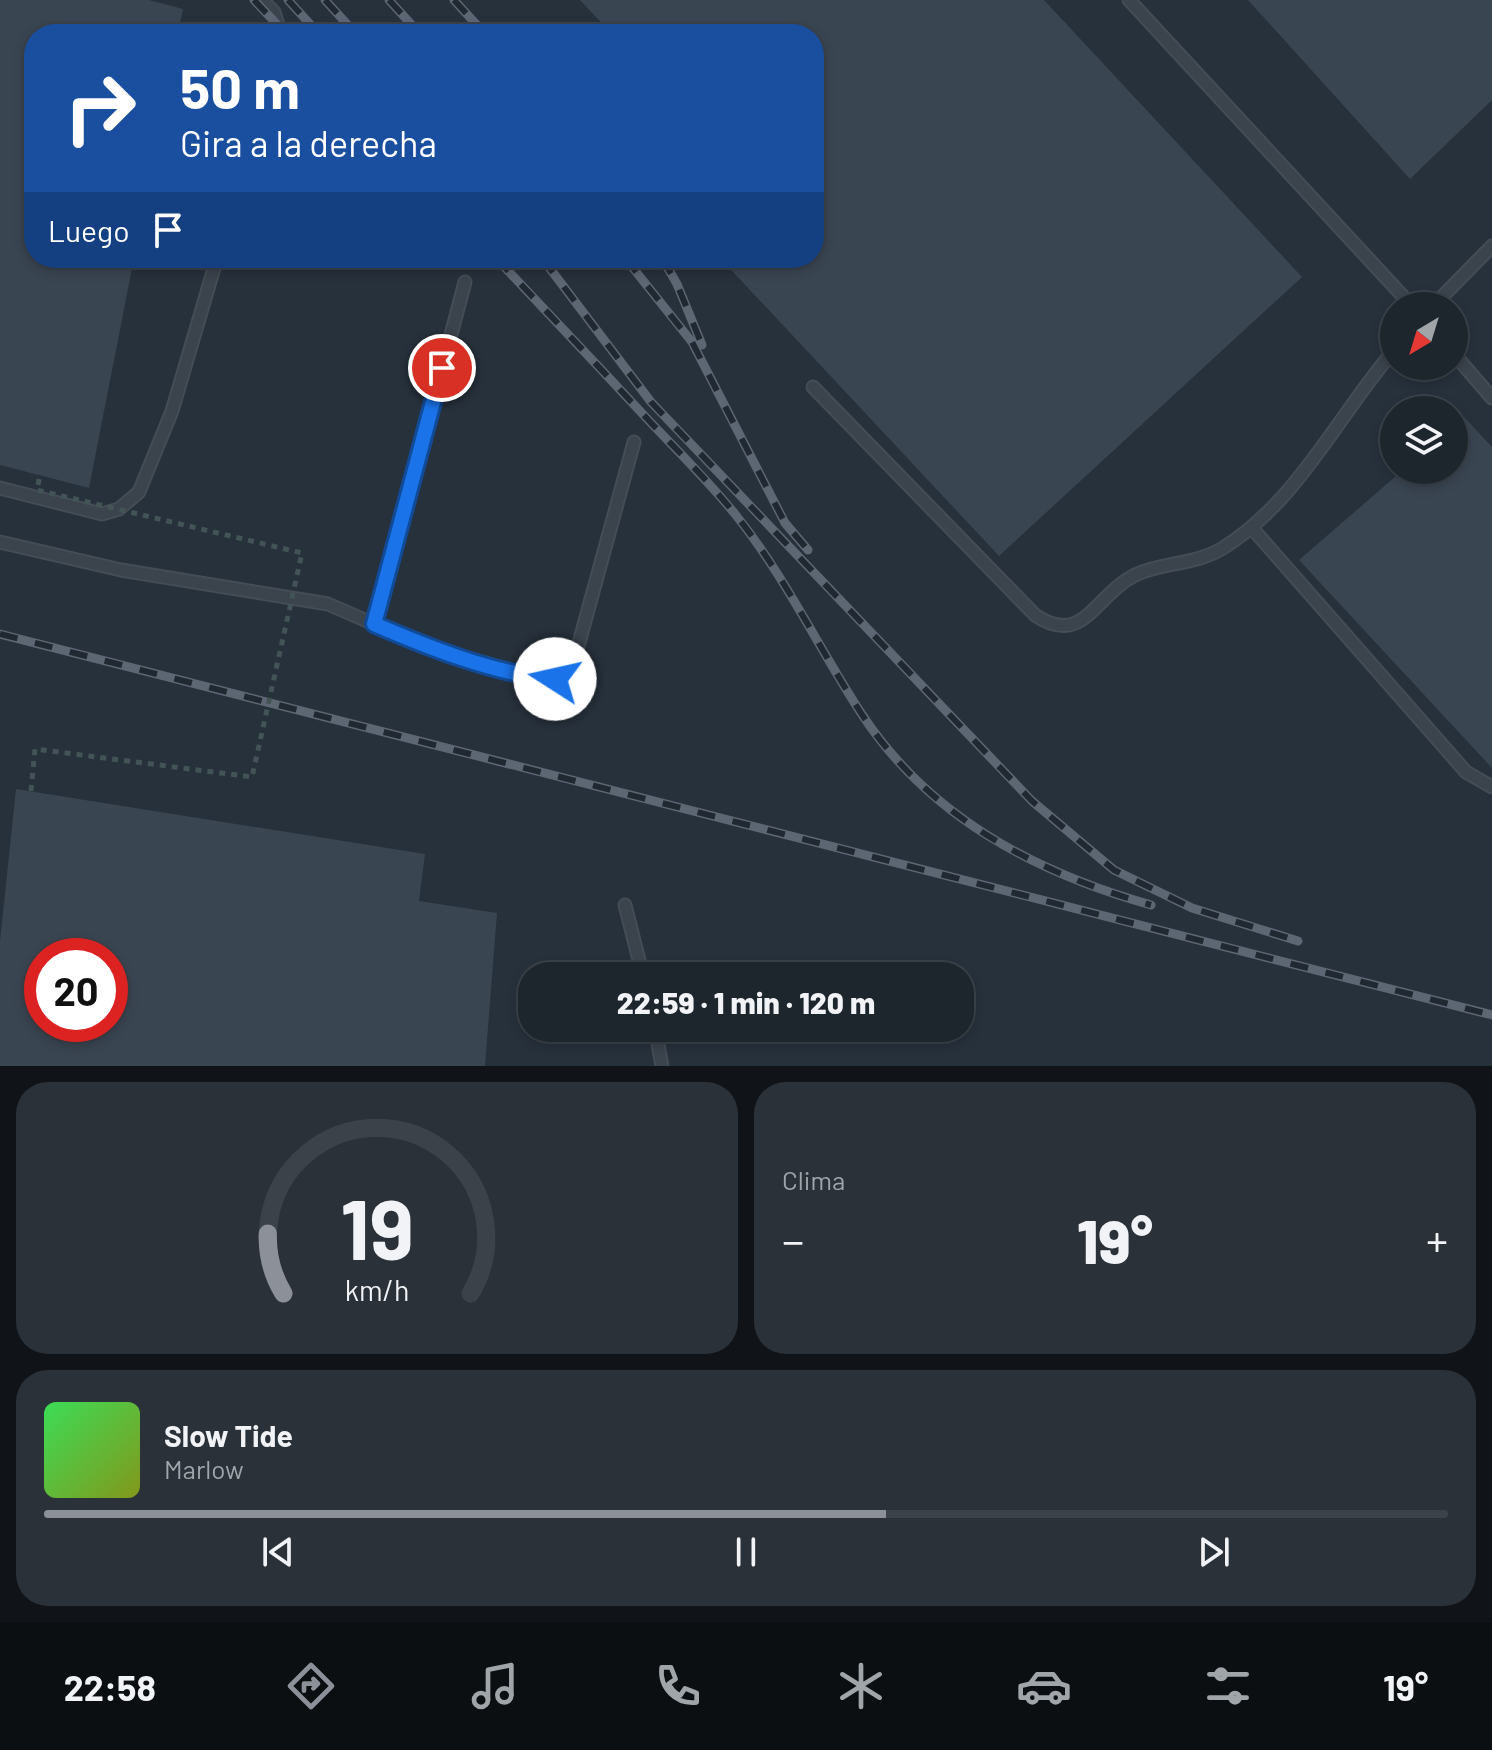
<!DOCTYPE html>
<html lang="es">
<meta charset="utf-8">
<style>
:root{--surface:#1d252d;--page:#2a3139;--text:#f1f3f6;--muted:#a0a5aa;--line:#3b4249;--accent:#8c9099}
body{margin:0;font-family:Barlow,sans-serif;background:var(--page);color:var(--text);height:100vh;display:flex;flex-direction:column;font-size:30px;white-space:nowrap}
*{box-sizing:border-box;margin:0}
p{font-size:26px;color:var(--muted)}
.icon{flex:none;width:44px;height:44px;fill:none;stroke:currentColor;stroke-width:2;stroke-linecap:round;stroke-linejoin:round}
.map{position:relative;height:1066px;overflow:hidden}
.drawer{display:flex;flex-direction:column;gap:16px;padding:16px;background:#101419;flex:1}
.drawer>*{flex:none}
.banner{position:absolute;left:24px;top:24px;width:800px;height:244px;border-radius:32px;box-shadow:0 4px 12px #0003,0 0 0 2px var(--line);background:#1a4fa0;color:#fff;overflow:hidden}
.needle{width:52px;rotate:218deg}
.fabs{position:absolute;left:1380px;top:292px;display:grid;gap:16px}
.fabs a{display:grid;place-items:center;width:88px;height:88px;border-radius:50%;background:var(--surface);box-shadow:0 4px 12px #0003,0 0 0 2px var(--line);font-size:40px}
.speed{position:absolute;left:24px;top:938px;display:flex;gap:16px;font-size:40px;font-weight:700;text-align:center}
.speed>*{display:grid;place-content:center;width:104px;height:104px;border-radius:50%;background:var(--surface);box-shadow:0 4px 12px #0003,0 0 0 2px var(--line);line-height:1}
.speed .limit{border:12px solid #d22;background:#fff;color:#111}
.pin{position:absolute;display:grid;place-items:center;width:68px;height:68px;color:#fff;margin:-34px;border:4px solid #fff;border-radius:50%;box-shadow:0 2px 8px #0007}
.me{position:absolute;width:88px;margin:-44px;rotate:280deg;stroke-linejoin:round;filter:drop-shadow(0 0 6px #0008)}
.turn{display:flex;align-items:center;gap:28px;height:168px;padding:0 24px;font-size:36px}
.turn .icon{width:104px;height:104px;stroke-width:2.5}
.turn b{display:block;font-size:56px;line-height:68px}
.then{display:flex;align-items:center;height:76px;padding:0 24px;background:#0003;gap:16px;font-size:30px}
.big{font-size:60px;font-weight:800;line-height:1.1}
.drawer .card{flex:1;display:flex;flex-direction:column;justify-content:center;gap:12px;min-width:0;padding:0 28px;border-radius:32px;background:var(--page)}
.drawer .dial{align-items:center;gap:0}
.dial svg{height:208px;overflow:visible;fill:none;stroke:var(--line);stroke-width:7;stroke-linecap:round;text-anchor:middle}
.dial text{fill:var(--text);stroke:none}
.song{display:flex;align-items:center;gap:24px}
.cover{width:96px;height:96px;border-radius:12px;background:linear-gradient(135deg,hsl(130 70% 55%),hsl(70 70% 35%))}
.played{height:8px;border-radius:4px;background:linear-gradient(90deg,var(--accent) 60%,var(--line) 60%)}
.keys{display:flex;justify-content:space-around;direction:ltr}
.heat{display:flex;justify-content:space-between;align-items:center;font-size:44px;direction:ltr}
.drawer .tiles{flex:1;display:grid;gap:16px;grid-template-columns:1fr 1fr}
.card:last-child{grid-column:span 2}
.trip{position:absolute;left:518px;top:962px;width:456px;height:80px;border-radius:32px;background:var(--surface);box-shadow:0 4px 12px #0003,0 0 0 2px var(--line);font-weight:800;line-height:80px;text-align:center}
.menu{display:flex;height:128px;justify-content:space-around;align-items:center;background:#0c0f12;color:var(--muted)}
.menu .icon{width:56px;height:56px}
.menu .current{color:var(--accent)}
.menu b{font-size:36px;color:var(--text)}
.map>svg:first-child{display:block}
.building{fill:#3a4552;fill-rule:evenodd}
.lines{fill:none;stroke-linecap:round;stroke-linejoin:round}
.service-casing{stroke:#444c55;stroke-width:15}
.service{stroke:#3b434c;stroke-width:11}
.rail-casing{stroke:#5d6773;stroke-width:9}
.rail{stroke:#202831;stroke-width:6;stroke-dasharray:18;stroke-linecap:butt}
.path-bridge{stroke:#425455;stroke-width:5;stroke-dasharray:6 6;stroke-linecap:butt}
.route-casing{stroke:#114b97;stroke-width:20}
.route{stroke:#1a73e8;stroke-width:14}
</style>
<div class="map">
<svg width="1492" height="1066" viewBox="0 0 1492 1066">
<rect width="100%" height="100%" fill="#27313c"/>
<g class="building">
<polygon points="0,0 149,0 183,9 178,34 34,34 34,258 134,258 89,488 0,465"/>
<polygon points="580,0 1044,0 1302,277 999,556 720,258 814,258 814,34 612,34"/>
<polygon points="1248,0 1492,0 1492,100 1410,179"/>
<polygon points="1464,417 1492,447 1492,768 1299,560 1403,470 1454,470 1454,426"/>
<path d="M 16,789 L 425,854 L 419,901 L 497,913 L 485,1066 L 0,1066 L 0,941 ZM 42,956 L 110,956 L 110,1024 L 42,1024 Z"/>
</g>
<g class="lines">
<defs>
<g id="service">
<polyline points="262,0 274,12 281,34"/>
<polyline points="1129,0 1412,306"/>
<polyline points="1433,306 1492,246"/>
<polyline points="1454,354 1492,398"/>
<path d="M 813,387 L 1035,615 C 1083,648 1095,595 1135,575 C 1162,562 1196,565 1223,548 C 1297,502 1338,416 1394,350"/>
<polyline points="0,488 102,514 119,509 139,492 172,411 217,258"/>
<polyline points="1252,528 1466,772 1492,787"/>
<polyline points="0,542 121,570 328,604 422,645 535,677 555,679 566,671 576,654 634,442"/>
<polyline points="374,624 465,282"/>
<polyline points="625,905 643,976"/>
<polyline points="655,1028 662,1066"/>
</g>
</defs>
<use href="#service" class="service-casing"/>
<use href="#service" class="service"/>
<defs>
<g id="rail">
<polyline points="254,0 286,34"/>
<polyline points="288,0 319,34"/>
<polyline points="325,0 356,34"/>
<polyline points="389,0 420,34"/>
<polyline points="454,0 485,34"/>
<path d="M 496,258 C 549,314 601,369 653,425 C 681,454 710,483 735,514 C 785,576 818,647 861,713 C 928,816 1034,872 1151,905"/>
<polyline points="542,258 651,402 1032,801 1114,870 1192,908 1298,941"/>
<polyline points="625,258 692,342 785,523 808,550"/>
<polyline points="662,258 677,284 702,345"/>
<polyline points="0,634 1492,1015"/>
</g>
</defs>
<use href="#rail" class="rail-casing"/>
<use href="#rail" class="rail"/>
<polyline class="path-bridge" points="31,791 35,749 252,777 302,553 37,490 40,475"/>
</g>
<g class="lines">
<defs>
<path id="route" d="M 442,368 L 374,624 C 427,647 497,675 555,679"/>
</defs>
<use href="#route" class="route-casing"/>
<use href="#route" class="route"/>
</g>
</svg>
<div class="fabs">
<a><svg class="needle" viewBox="-14 -14 28 28"><path d="M0-13l5 13h-10z" fill="#e53935"/><path d="M0 13l5-13h-10z" fill="#a0a5aa"/></svg></a>
<a><svg class="icon" aria-label="layers" viewBox="0 0 24 24"><path d="M12 4l9 5-9 5-9-5zM3 14l9 5 9-5"/></svg></a>
</div>
<div class="speed"><div class="limit">20</div></div>
<div class="pin" style="left:442px;top:368px;background:#d93025"><svg class="icon" aria-label="arrive" viewBox="0 0 24 24"><path d="M6 21V4h12l-3 4 3 4H6"/></svg></div>
<svg class="me" style="left:555px;top:679px" viewBox="-20 -20 40 40"><circle r="19" fill="#fff"/><path d="M0-13L10 11 0 6-10 11z" fill="#1a73e8"/></svg>
<div class="trip">22:59 · 1 min · 120 m</div>
<div class="banner">
<div class="turn"><svg class="icon" aria-label="right" viewBox="0 0 24 24"><path d="M7 20v-9h11M14 6l5 5-5 5"/></svg><div><b>50 m</b>Gira a la derecha</div></div>
<div class="then">Luego<svg class="icon" aria-label="arrive" viewBox="0 0 24 24"><path d="M6 21V4h12l-3 4 3 4H6"/></svg></div>
</div>
</div>
<section class="drawer">
<div class="tiles">
<div class="card dial"><svg viewBox="0 0 100 80">
<path d="M14 69A42 42 0 1 1 86 69"/>
<path d="M14 69A42 42 0 0 1 8 46" stroke="#8c9099"/>
<text x="50" y="56" font-size="32" font-weight="700">19</text>
<text x="50" y="72" font-size="11">km/h</text>
</svg></div>
<div class="card"><p>Clima</p>
<div class="heat"><a>−</a><b class="big">19°</b><a>+</a></div>
</div>
<div class="card">
<div class="song"><i class="cover"></i><div><b>Slow Tide</b><p>Marlow</p></div></div>
<div class="played"></div>
<div class="keys"><svg class="icon" aria-label="previous" viewBox="0 0 24 24"><path d="M18 5L8 12l10 7zM5 5v14"/></svg><svg class="icon" aria-label="pause" viewBox="0 0 24 24"><path d="M8 5v14M16 5v14"/></svg><svg class="icon" aria-label="next" viewBox="0 0 24 24"><path d="M6 5l10 7-10 7zM19 5v14"/></svg></div>
</div>
</div>
</section>
<nav class="menu">
<b>22:58</b>
<svg class="icon current" aria-label="directions" viewBox="0 0 24 24"><path d="M12 3l9 9-9 9-9-9zM9 14v-3h6M13 9l2 2-2 2"/></svg>
<svg class="icon" aria-label="music" viewBox="0 0 24 24"><path d="M9 18V5l10-2v13"/><circle cx="6" cy="18" r="3"/><circle cx="16" cy="16" r="3"/></svg>
<svg class="icon" aria-label="phone" viewBox="0 0 24 24"><path d="M5 4h4l2 5-3 2q2 4 5 5l2-3 5 2v4C11 20 4 13 5 4z"/></svg>
<svg class="icon" aria-label="climate" viewBox="0 0 24 24"><path d="M12 3v18M4 7l16 10M4 17L20 7"/></svg>
<svg class="icon" aria-label="car" viewBox="0 0 24 24"><path d="M5 17H2v-5l4-1 3-4h7l3 4 3 1v5h-3M9 17h6M6 11h13"/><circle cx="7" cy="17" r="2"/><circle cx="17" cy="17" r="2"/></svg>
<svg class="icon" aria-label="filters" viewBox="0 0 24 24"><path d="M4 7h16M4 17h16"/><circle cx="9" cy="7" r="2"/><circle cx="15" cy="17" r="2"/></svg>
<b>19°</b>
</nav>
